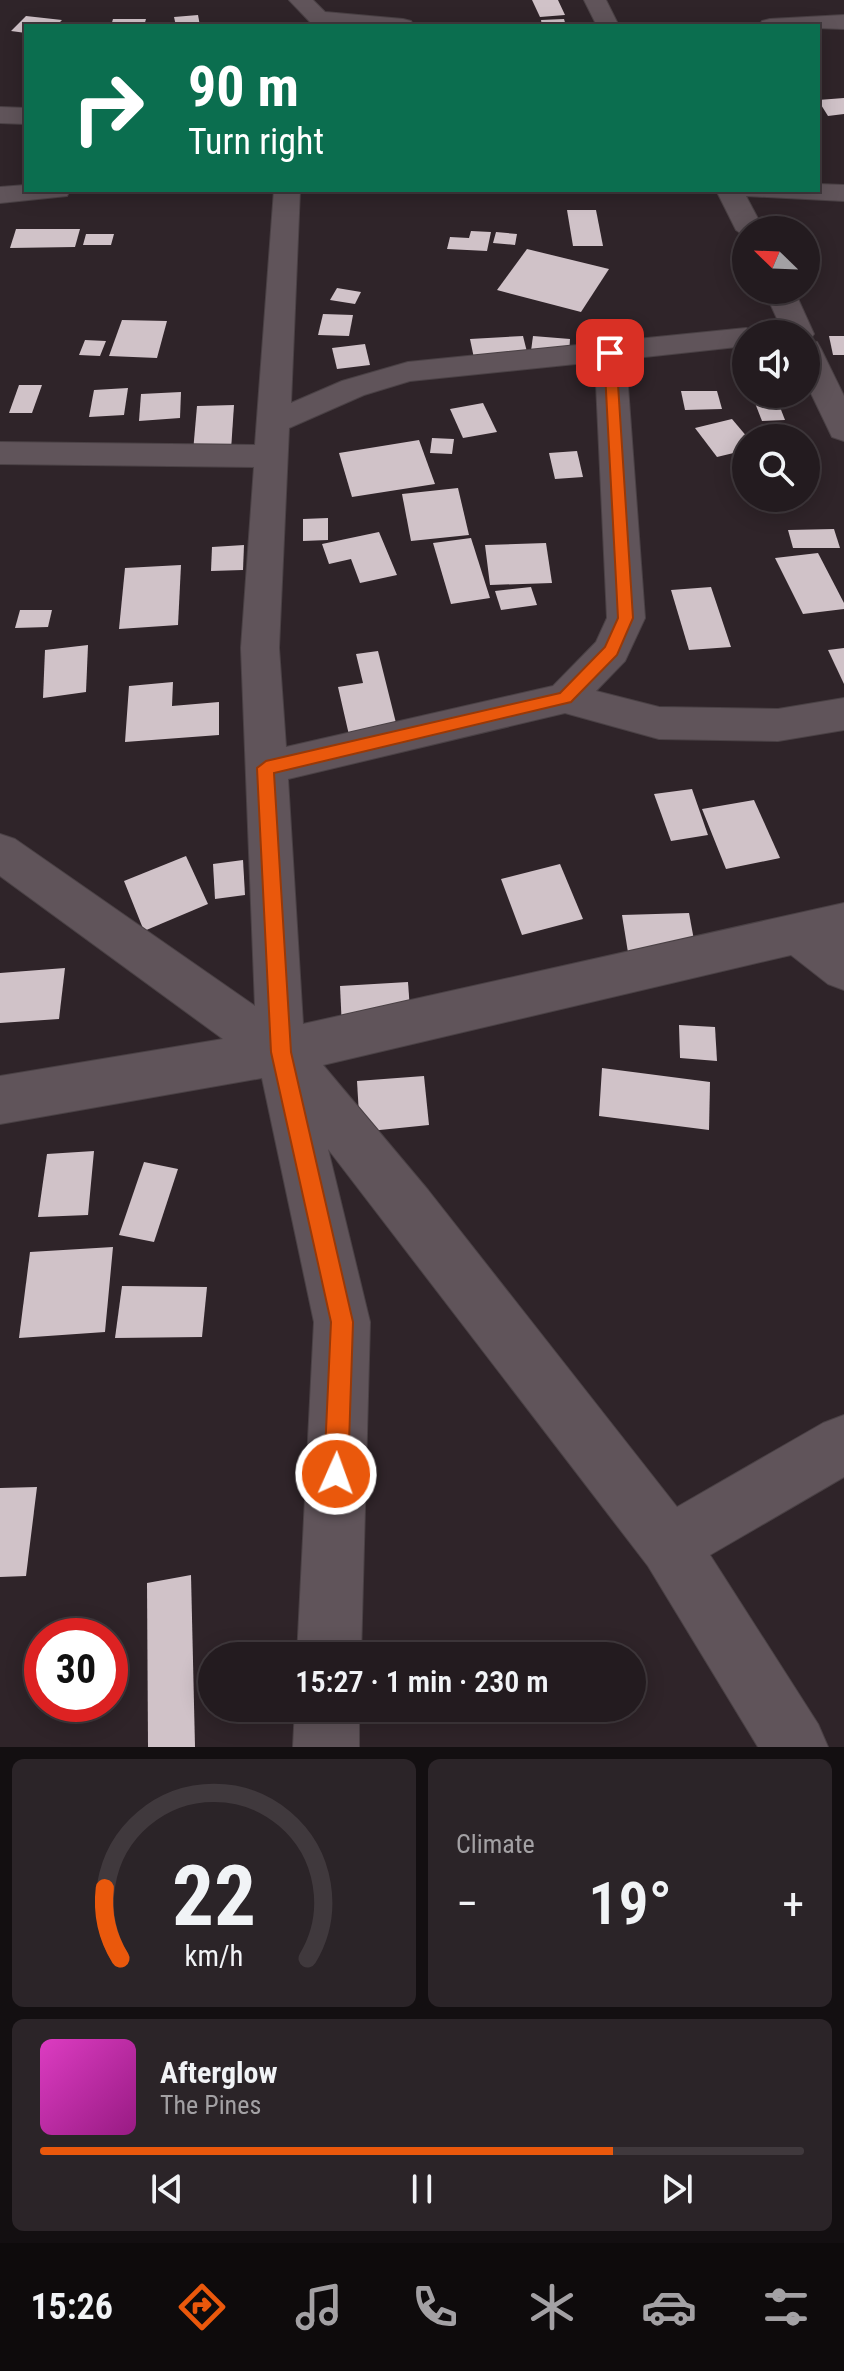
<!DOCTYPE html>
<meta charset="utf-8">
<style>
:root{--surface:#231b1f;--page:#2b2428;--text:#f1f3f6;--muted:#a3a1a4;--line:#40393d;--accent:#ea580c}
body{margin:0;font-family:"Roboto Condensed",sans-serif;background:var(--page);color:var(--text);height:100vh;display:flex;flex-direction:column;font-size:30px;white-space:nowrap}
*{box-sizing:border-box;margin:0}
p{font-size:26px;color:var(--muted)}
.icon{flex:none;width:44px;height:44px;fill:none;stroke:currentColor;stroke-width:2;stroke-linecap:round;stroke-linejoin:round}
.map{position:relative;height:1747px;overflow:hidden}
.panel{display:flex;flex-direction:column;gap:12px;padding:12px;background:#130f11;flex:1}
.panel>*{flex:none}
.hud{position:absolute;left:24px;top:24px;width:796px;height:168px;border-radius:0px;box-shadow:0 4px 20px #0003,0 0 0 2px var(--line);background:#0b6e4f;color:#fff;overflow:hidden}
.needle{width:52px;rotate:293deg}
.fabs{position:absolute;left:732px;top:216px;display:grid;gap:16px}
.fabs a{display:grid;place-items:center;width:88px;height:88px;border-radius:50%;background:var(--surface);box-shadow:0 4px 20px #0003,0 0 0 2px var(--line);font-size:40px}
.speed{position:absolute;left:24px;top:1618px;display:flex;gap:16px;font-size:40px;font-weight:700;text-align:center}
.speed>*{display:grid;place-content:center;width:104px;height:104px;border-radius:50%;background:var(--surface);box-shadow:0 4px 20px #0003,0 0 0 2px var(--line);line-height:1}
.speed .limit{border:12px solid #d22;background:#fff;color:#111}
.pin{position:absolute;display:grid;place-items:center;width:68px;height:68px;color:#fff;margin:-34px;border-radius:16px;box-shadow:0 4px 12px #0006}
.me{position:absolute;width:88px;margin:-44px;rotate:2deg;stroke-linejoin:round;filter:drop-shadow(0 0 6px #0008)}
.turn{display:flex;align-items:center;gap:28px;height:168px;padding:0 32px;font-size:36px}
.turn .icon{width:104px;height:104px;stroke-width:2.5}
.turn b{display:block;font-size:56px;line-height:68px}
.big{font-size:60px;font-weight:600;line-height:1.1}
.panel .widget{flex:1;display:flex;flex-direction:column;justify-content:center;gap:12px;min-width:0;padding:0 28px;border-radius:12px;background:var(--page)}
.panel .dial{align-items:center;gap:0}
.dial svg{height:208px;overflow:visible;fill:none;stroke:var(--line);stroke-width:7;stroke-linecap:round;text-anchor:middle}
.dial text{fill:var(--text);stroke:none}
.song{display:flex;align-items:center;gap:24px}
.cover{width:96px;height:96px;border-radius:12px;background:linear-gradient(135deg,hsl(310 70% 55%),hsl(310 70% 35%))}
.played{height:8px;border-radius:4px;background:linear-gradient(90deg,var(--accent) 75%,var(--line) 75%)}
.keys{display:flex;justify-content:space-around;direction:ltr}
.heat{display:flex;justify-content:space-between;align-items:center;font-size:44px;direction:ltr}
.panel .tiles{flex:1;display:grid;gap:12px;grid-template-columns:1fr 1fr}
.widget:last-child{grid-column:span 2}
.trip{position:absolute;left:198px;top:1642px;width:448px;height:80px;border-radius:40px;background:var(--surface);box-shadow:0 4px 20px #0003,0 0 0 2px var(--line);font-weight:600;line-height:80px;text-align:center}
.tab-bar{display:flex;height:128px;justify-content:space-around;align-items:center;background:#0e0b0c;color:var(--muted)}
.tab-bar .icon{width:56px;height:56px}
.tab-bar .current{color:var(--accent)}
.tab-bar b{font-size:36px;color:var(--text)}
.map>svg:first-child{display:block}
.building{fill:#d0c2c8}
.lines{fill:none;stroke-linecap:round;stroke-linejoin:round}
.minor-casing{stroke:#4a4145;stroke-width:2}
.minor{fill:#60545a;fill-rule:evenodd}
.route{fill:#ea580c;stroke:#983908;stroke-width:2}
</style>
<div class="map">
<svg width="844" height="1747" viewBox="0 0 844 1747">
<rect width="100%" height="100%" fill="#2f2429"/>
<g class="building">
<polygon points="532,0 558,0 565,15 540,17"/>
<polygon points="198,15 200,26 176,26 174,17"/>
<polygon points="26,16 62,20 56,26 26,26 26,33 11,31"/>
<polygon points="113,19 146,19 144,26 111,26"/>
<polygon points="564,19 566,26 542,26 541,20"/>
<polygon points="844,98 844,114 828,116 818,100"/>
<polygon points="567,210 596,210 603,246 573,246"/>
<polygon points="16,229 80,229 75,247 10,248"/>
<polygon points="471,231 491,232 487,251 447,249 450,237 469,238"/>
<polygon points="496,232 517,234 515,245 493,243"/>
<polygon points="86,234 114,234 111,245 83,245"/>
<polygon points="527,249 609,269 581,312 497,290"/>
<polygon points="337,288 361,292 355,304 330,300"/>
<polygon points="323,314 353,315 349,336 318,335"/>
<polygon points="122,320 167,321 157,358 109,356"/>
<polygon points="523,336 529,360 475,363 470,339"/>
<polygon points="533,336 570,339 569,354 531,351"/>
<polygon points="829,336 844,336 844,355 833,355"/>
<polygon points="85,340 106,341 100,356 79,355"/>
<polygon points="365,344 370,365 337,369 332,348"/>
<polygon points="19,385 42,385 32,413 9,413"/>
<polygon points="128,388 124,415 89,417 94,390"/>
<polygon points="681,391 717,391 722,409 685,410"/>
<polygon points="181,392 180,418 139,421 141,394"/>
<polygon points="778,402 785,420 762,421 755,403"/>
<polygon points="483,403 497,432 463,438 450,409"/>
<polygon points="234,405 231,450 193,452 197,406"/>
<polygon points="732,419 748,438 746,450 717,457 695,428"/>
<polygon points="432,438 454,439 452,454 430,453"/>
<polygon points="419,440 435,484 352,497 339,453"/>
<polygon points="577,451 583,477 555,479 549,453"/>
<polygon points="806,465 817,467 815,488 806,486"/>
<polygon points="458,488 469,535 411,541 402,494"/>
<polygon points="328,518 328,540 303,541 303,519"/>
<polygon points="834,529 840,548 793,548 788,530"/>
<polygon points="379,532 397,575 360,583 351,559 329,564 322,544"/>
<polygon points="471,538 490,598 451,604 433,543"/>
<polygon points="546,543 552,583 490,585 485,545"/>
<polygon points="244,545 243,570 211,571 212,547"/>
<polygon points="818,553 844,603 844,609 803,614 775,558"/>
<polygon points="181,565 178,625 119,629 125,568"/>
<polygon points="531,587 537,605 501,610 495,591"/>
<polygon points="711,587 731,647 689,650 671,590"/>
<polygon points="20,610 52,610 48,627 15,628"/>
<polygon points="88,645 86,692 43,698 45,650"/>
<polygon points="844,648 844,684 828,650"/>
<polygon points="378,651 397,727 349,735 338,687 363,683 356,654"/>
<polygon points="173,682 172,706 219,702 219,735 125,742 129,686"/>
<polygon points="692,789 708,835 671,841 654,794"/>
<polygon points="754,800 780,858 726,869 702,809"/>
<polygon points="186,856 208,904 144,931 124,881"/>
<polygon points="243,860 245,895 215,899 213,864"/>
<polygon points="560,864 583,919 522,935 501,879"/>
<polygon points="689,913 698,962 630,965 622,915"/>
<polygon points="65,968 59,1019 0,1023 0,973"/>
<polygon points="408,982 411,1024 342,1028 340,986"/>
<polygon points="679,1025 715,1027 717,1061 680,1058"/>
<polygon points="602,1068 710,1082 709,1130 599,1116"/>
<polygon points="424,1076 429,1125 360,1132 357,1081"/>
<polygon points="94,1151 88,1215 38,1217 47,1154"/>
<polygon points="144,1162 178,1169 154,1242 119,1235"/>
<polygon points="113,1247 105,1332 19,1338 30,1252"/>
<polygon points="122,1286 207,1287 202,1337 115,1338"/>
<polygon points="37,1487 26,1576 0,1577 0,1488"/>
<polygon points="191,1575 195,1747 148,1747 147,1583"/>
</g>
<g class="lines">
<defs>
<g id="minor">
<polygon points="289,0 313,0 325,12 403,19 411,21 414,26 318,24 310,22"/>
<polygon points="584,0 606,0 619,26 597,26"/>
<polygon points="844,15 844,29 759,26 762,21 770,19"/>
<polygon points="0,107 26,108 26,124 0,123"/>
<polygon points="818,184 844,185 844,201 746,196 764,230 746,230 746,237 736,230 716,190 818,190"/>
<polygon points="26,185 26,190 70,190 67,196 0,203 0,187"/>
<path d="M 274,190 L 300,190 L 291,403 L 342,381 L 408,362 L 746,328 L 759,334 L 746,334 L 746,346 L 626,359 L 645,618 L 625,661 L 596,691 L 659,707 L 778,709 L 844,698 L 844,730 L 778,741 L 659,739 L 565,713 L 288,779 L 303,1024 L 844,903 L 844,990 L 828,984 L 791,955 L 323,1065 L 428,1190 L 677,1507 L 823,1423 L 844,1415 L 844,1477 L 710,1555 L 818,1724 L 828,1747 L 758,1747 L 648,1566 L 328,1149 L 370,1322 L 361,1656 L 297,1656 L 314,1322 L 262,1078 L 0,1124 L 0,1076 L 223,1039 L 0,876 L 0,834 L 15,839 L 255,1006 L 241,648 L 254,467 L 0,464 L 0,442 L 255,445 ZM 595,362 L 607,618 L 596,642 L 553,686 L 286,747 L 279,648 L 289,428 L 364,395 L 410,381 Z"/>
<polygon points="764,290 794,290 814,334 809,341 817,342 821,349 844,396 844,441 832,437 806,383 806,334 784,334"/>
<polygon points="295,1708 359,1708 359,1747 293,1747"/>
</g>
</defs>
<use href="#minor" class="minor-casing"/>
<use href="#minor" class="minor"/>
</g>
<polygon class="route" points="610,350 616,353 633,618 617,655 571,702 274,773 291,1052 353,1322 348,1474 345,1482 336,1486 328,1482 324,1474 331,1322 271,1052 257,768 266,761 560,693 605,647 618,618 604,353"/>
</svg>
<div class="fabs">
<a><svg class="needle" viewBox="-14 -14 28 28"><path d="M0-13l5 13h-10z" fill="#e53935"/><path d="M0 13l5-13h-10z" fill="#a3a1a4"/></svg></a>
<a><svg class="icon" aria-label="sound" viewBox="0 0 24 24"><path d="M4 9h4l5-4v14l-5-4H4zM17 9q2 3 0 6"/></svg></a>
<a><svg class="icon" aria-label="search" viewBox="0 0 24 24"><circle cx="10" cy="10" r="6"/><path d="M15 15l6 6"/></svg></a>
</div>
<div class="speed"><div class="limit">30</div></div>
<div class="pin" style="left:610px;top:353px;background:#d93025"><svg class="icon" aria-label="arrive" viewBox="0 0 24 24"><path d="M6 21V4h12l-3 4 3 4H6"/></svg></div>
<svg class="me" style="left:336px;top:1474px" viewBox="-20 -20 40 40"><circle r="17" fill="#ea580c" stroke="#fff" stroke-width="3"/><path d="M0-11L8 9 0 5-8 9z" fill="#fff"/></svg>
<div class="trip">15:27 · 1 min · 230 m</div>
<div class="hud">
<div class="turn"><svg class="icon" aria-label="right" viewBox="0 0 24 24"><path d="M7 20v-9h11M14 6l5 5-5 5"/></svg><div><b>90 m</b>Turn right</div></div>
</div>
</div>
<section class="panel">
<div class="tiles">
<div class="widget dial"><svg viewBox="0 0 100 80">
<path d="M14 69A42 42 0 1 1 86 69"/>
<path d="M14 69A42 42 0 0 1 8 42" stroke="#ea580c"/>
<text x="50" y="56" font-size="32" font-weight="700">22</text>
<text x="50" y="72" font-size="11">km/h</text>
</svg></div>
<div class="widget"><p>Climate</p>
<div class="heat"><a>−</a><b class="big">19°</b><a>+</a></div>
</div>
<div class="widget">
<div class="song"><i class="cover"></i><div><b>Afterglow</b><p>The Pines</p></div></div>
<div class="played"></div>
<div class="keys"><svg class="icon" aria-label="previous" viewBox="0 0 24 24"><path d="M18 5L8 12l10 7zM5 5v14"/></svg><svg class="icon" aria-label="pause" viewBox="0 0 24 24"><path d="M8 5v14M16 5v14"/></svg><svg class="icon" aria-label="next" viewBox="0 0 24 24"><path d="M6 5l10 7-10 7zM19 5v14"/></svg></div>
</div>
</div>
</section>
<nav class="tab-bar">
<b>15:26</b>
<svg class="icon current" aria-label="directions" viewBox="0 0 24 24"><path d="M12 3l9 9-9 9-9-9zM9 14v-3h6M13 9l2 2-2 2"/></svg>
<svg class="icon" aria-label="music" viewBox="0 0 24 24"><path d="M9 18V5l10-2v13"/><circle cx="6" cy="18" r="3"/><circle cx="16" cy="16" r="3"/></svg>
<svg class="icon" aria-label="phone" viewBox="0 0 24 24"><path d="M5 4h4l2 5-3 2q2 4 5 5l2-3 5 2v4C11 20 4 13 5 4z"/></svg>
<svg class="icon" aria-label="climate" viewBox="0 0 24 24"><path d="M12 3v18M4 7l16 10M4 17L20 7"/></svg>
<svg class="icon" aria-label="car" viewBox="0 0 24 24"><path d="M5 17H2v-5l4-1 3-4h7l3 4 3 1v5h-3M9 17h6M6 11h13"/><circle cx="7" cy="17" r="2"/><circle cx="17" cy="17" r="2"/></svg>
<svg class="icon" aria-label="filters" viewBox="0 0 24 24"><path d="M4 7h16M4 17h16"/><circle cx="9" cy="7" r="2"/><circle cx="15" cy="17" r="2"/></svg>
</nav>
